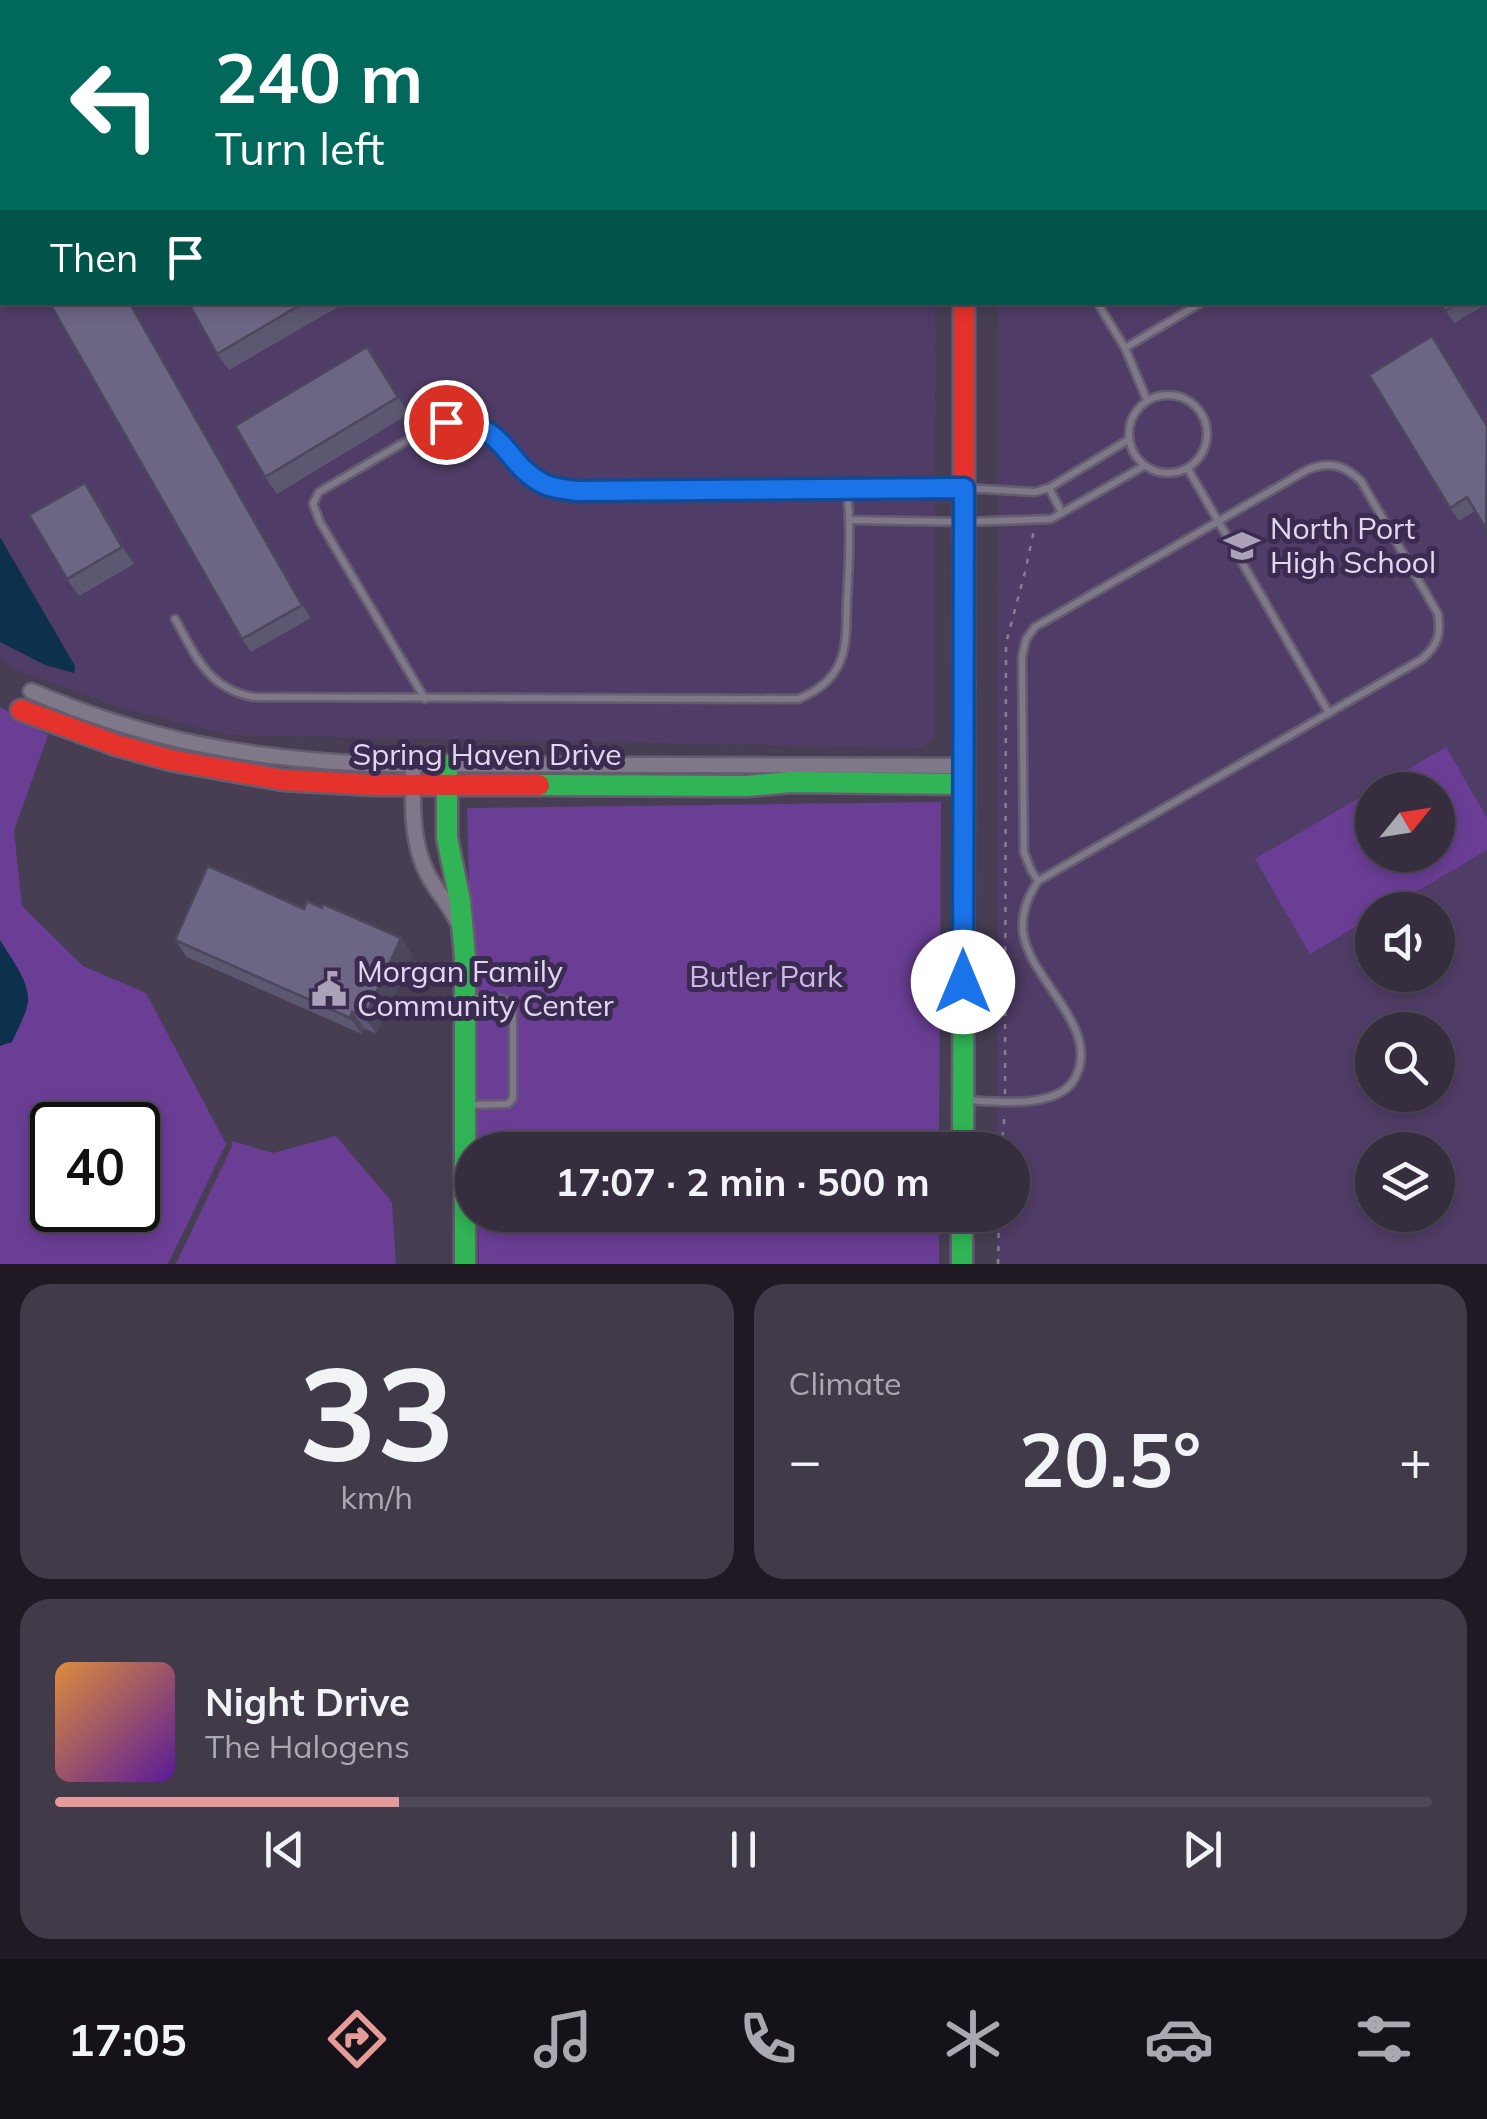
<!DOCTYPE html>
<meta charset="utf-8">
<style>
:root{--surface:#362e3e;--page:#413a49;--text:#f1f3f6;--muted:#aaa8b0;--line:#504a58;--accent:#e69b98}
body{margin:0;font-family:Mulish,sans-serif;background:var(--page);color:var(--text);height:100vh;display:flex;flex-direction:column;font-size:38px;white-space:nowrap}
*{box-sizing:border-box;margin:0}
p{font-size:32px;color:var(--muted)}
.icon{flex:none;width:55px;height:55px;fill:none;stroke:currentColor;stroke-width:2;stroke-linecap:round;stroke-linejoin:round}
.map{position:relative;height:1264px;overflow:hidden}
.details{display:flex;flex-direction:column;gap:20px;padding:20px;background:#1e1922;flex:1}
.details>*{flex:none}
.top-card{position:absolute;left:0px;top:0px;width:1488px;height:305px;box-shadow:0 5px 15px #0003,0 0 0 2px var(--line);background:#00695c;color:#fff;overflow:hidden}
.needle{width:65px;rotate:60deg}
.fabs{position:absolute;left:1355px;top:772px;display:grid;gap:20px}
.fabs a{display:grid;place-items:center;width:100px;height:100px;border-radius:50%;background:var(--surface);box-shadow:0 5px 15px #0003,0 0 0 2px var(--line);font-size:50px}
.speed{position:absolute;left:30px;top:1102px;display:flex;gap:20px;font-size:50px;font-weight:700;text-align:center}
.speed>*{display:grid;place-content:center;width:130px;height:130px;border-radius:50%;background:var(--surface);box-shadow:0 5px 15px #0003,0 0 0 2px var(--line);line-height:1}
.speed .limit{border:5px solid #111;border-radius:15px;background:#fff;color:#111}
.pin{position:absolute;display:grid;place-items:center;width:85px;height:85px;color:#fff;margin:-42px;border:5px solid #fff;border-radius:50%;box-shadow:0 2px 10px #0007}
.me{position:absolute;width:110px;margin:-55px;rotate:0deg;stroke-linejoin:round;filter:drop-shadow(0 0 8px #0008)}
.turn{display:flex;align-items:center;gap:35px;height:210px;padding:0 50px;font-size:45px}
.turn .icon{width:130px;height:130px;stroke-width:2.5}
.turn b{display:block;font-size:70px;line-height:85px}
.then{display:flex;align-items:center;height:95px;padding:0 50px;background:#0003;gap:20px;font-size:38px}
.big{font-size:75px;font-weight:700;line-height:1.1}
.details .tile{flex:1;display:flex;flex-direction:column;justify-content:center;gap:15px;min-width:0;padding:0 35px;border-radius:30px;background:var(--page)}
.details .dial{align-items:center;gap:0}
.dial b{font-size:130px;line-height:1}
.song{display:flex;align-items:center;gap:30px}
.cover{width:120px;height:120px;border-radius:15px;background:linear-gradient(135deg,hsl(30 70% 55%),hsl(270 70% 35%))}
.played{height:10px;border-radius:5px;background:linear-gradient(90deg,var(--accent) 25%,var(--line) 25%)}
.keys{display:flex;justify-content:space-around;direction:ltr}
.heat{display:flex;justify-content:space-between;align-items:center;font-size:55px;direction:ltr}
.details .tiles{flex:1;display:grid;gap:20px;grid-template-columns:1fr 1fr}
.tile:last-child{grid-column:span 2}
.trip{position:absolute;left:455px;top:1132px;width:575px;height:100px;border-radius:50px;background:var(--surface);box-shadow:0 5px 15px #0003,0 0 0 2px var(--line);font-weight:700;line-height:100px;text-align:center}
.tabs{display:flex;height:160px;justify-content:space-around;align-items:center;background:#161219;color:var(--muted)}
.tabs .icon{width:70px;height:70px}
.tabs .active{color:var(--accent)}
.tabs b{font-size:45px;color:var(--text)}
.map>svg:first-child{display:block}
.built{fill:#503d67;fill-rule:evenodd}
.green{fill:#6a3e95;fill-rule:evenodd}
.water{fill:#0d304c}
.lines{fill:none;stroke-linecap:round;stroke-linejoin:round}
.lane-casing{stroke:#655d6f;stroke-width:11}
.street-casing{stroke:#655d6f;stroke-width:19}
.fast-casing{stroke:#655d6f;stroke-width:25}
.jam-casing{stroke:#655d6f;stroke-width:25}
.path{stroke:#857f8e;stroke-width:2.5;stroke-dasharray:5 8;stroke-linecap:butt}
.lane{stroke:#7f7889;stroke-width:6}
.street{stroke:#7f7889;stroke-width:14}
.fast{stroke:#30b455;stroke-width:20}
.jam{stroke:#e5322d;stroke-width:20}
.wall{fill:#5d5872}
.shaded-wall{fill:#4c475c}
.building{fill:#6c6684;stroke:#4c475c;stroke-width:2.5}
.route-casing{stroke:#114b97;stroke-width:25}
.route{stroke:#1a73e8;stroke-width:18}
.labels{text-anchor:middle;stroke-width:10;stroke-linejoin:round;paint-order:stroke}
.poi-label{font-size:30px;fill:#e1d7ef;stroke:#3c2b50;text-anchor:start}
.street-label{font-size:30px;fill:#e1d7ef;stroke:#3c2b50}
.park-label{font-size:30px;fill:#cdb6eb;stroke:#3c2b50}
</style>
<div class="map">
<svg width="1487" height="1264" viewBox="0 0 1487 1264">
<rect width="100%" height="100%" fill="#483e53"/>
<g class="built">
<polygon points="0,0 935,0 935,2 2,2 2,302 935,303 934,738 921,748 228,735 124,709 20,671 0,659"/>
<path d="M 998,0 L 1487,0 L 1487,1264 L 997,1264 L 997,1215 L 1012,1215 L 1012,1150 L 997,1150 L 998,303 L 1485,302 L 1485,2 L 998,2 ZM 1372,790 L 1438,790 L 1438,855 L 1372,855 ZM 1372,910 L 1438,910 L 1438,975 L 1372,975 ZM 1372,1030 L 1438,1030 L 1438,1095 L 1372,1095 ZM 1372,1150 L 1438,1150 L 1438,1215 L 1372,1215 Z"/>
</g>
<g class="green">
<path d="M 0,707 L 48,735 L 14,831 L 22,906 L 83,966 L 146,993 L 226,1144 L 168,1264 L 0,1264 ZM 52,1125 L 138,1125 L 138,1210 L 52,1210 Z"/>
<path d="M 1446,747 L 1487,818 L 1487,850 L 1385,910 L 1372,910 L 1372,917 L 1310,954 L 1255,859 ZM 1372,790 L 1438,790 L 1438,855 L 1372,855 Z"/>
<polygon points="941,802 939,1150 476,1150 467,808"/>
<polygon points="336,1136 392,1202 396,1264 176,1264 232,1146 232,1141 273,1153"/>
<polygon points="478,1215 939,1215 939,1264 479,1264"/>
</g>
<g class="water">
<polygon points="0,537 75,666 74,673 45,665 0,642"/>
<path d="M 0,940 C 10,957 30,981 28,1002 C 26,1015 17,1030 12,1042 L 0,1046 Z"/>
</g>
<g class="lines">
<defs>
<g id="lane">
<polyline points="1156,0 1157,2"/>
<polyline points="300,2 304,0"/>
<polyline points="1249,2 1253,0"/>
<polyline points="0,199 2,199"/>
<polyline points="0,276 2,274"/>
<polyline points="1097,302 1125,348 1147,400"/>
<polyline points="1125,348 1202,302"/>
<circle cx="1168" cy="434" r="39"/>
<polyline points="1188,469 1329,713"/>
<polyline points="1049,488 1062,513"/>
<polyline points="851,520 963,522 1051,519 1144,466"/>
<path d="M 175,619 C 196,656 207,688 253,697 L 798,699 C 816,692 831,681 839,664 C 848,645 846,621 847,600 C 849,563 851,526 847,489"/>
<path d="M 425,699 L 320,522 L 313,504 L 319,492 L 432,426 C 499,407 501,462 545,484 C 554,489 565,489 576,491 L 964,488 L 1035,492 L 1049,488 L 1128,440"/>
<polyline points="469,998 498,998 507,1001 513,1011 513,1098 508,1104 471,1105"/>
<path d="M 968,1100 C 998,1102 1059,1109 1075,1078 C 1102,1027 1029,980 1023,932 C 1021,912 1028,897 1038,881 L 1422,659 C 1438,645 1441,635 1438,614 L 1361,481 C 1343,464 1329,461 1307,470 L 1035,627 L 1026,639 L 1022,657 L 1024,852 L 1031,870 L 1038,881"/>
</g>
<g id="street">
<path d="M 31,691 C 146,740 248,759 373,764 L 963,766"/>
<path d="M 413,764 C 413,801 410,841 428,875 C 437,892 450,905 458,923"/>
</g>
<g id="fast">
<polyline points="964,0 964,2"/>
<polyline points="447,765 447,838 460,901 465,957 465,1264"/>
<polyline points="539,785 746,786 792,782 963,784"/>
<polyline points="963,1150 964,686"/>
<polyline points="962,1215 962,1264"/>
</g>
<g id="jam">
<polyline points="964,686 964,302"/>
<polyline points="21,710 116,745 170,760 283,780 374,785 539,785"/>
</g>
</defs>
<use href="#lane" class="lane-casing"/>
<use href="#street" class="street-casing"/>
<use href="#fast" class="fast-casing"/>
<use href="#jam" class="jam-casing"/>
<g class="path">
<polyline points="1005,1094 1006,643 1025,572 1034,530"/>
<polyline points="1001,1150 1005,1112"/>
<polyline points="998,1264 999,1215"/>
</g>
<use href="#lane" class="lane"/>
<use href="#street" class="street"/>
<use href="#fast" class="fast"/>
<use href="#jam" class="jam"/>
</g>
<g class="wall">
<polygon points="1487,183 1487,304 1454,323 1440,302 1485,302 1485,185"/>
<polygon points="130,302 311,618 251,652 242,639"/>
<polygon points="188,302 345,303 229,370 217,354"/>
<polygon points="1432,336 1487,424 1487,530 1475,511 1459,521 1450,508"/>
<polygon points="379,363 409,414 277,494 265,477"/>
<polygon points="97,500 134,564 79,596 67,579"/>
<polygon points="175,940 413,955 376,1034 364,1028 362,1034 187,957"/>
</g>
<g class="shaded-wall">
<polygon points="129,302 130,302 311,618 302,605"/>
<polygon points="367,347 379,363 409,414 398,397"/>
<polygon points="85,483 97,500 134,564 122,547"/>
<polygon points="401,938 413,955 376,1034 365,1017"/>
<polygon points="352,1012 364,1028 362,1034 350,1018"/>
</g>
<g class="building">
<polygon points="1303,0 1374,0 1376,2 1305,2"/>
<polygon points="1428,0 1487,0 1487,103 1485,100 1485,2 1430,2"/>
<polygon points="1487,183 1487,287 1485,288 1485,185"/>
<polygon points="49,302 129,302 302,605 242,639"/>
<polygon points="188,302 305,302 217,354"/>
<polygon points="1440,302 1459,302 1445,311"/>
<polygon points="1432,336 1487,426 1486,529 1467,497 1450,508 1369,375"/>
<polygon points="367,347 398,397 265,477 235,426"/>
<polygon points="85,483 122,547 67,579 29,515"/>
<polygon points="208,866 304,909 307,901 322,908 323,904 401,938 365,1017 352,1012 350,1018 175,940"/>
</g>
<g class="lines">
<defs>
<path id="route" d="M 446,422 C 510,424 501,462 544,484 C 554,489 565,489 576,491 L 964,488 L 963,982"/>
</defs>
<use href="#route" class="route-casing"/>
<use href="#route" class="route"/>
</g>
<defs>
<symbol id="school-bare" viewBox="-9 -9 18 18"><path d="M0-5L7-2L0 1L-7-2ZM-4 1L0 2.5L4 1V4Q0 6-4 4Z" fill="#aba1b8" stroke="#3c2b50" stroke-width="2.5" paint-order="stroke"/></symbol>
<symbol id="civic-bare" viewBox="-9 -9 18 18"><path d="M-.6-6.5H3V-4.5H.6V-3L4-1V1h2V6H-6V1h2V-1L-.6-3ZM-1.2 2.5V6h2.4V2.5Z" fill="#aba1b8" stroke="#3c2b50" stroke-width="2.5" paint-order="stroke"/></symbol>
</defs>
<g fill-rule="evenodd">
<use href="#school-bare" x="1217" y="521" width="50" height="50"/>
<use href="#civic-bare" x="304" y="964" width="50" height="50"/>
</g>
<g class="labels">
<g class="poi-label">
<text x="1270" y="539">North Port<tspan x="1270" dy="34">High School</tspan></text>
<text x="357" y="982">Morgan Family<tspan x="357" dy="34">Community Center</tspan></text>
</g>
<g class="street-label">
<text x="487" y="765">Spring Haven Drive</text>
</g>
<g class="park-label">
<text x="766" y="987">Butler Park</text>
</g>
</g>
</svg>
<div class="fabs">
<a><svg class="needle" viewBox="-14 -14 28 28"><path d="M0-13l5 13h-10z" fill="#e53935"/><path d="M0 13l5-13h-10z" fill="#aaa8b0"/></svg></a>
<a><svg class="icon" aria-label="sound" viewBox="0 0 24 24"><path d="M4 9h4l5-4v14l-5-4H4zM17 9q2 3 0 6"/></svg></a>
<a><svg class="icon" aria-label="search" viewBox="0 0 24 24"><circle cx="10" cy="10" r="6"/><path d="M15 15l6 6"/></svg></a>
<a><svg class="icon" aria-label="layers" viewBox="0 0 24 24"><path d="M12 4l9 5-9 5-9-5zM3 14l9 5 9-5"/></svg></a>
</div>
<div class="speed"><div class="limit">40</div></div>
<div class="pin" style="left:446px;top:422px;background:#d93025"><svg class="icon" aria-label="arrive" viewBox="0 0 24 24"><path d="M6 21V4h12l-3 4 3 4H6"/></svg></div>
<svg class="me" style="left:963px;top:982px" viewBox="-20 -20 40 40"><circle r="19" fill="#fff"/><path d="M0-13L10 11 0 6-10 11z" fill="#1a73e8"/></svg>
<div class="trip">17:07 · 2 min · 500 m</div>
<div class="top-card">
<div class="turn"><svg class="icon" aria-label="left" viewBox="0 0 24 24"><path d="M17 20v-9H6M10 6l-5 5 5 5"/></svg><div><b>240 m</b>Turn left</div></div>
<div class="then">Then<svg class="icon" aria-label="arrive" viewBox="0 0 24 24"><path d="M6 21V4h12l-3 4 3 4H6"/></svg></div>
</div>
</div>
<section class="details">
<div class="tiles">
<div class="tile dial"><b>33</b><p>km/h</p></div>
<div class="tile"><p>Climate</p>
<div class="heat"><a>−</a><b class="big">20.5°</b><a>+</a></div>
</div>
<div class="tile">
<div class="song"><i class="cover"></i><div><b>Night Drive</b><p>The Halogens</p></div></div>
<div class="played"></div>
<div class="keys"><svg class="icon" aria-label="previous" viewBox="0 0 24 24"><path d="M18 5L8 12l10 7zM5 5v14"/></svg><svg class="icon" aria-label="pause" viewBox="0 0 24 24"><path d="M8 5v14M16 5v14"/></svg><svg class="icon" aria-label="next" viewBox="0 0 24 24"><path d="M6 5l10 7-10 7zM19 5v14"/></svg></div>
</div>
</div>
</section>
<nav class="tabs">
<b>17:05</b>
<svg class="icon active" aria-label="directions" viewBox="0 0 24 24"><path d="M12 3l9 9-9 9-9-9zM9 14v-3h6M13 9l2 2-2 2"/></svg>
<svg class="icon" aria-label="music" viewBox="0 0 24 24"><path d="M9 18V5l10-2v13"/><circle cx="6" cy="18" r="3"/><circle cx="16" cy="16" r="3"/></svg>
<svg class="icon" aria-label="phone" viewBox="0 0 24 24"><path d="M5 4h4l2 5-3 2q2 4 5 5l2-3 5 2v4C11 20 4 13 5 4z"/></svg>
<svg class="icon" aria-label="climate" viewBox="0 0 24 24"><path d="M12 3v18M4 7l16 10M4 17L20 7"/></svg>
<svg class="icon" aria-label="car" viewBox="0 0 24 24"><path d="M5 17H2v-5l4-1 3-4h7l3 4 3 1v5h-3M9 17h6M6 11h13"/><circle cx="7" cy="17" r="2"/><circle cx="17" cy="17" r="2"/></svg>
<svg class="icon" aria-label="filters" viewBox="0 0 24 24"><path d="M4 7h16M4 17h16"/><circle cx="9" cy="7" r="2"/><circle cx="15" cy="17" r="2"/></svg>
</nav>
